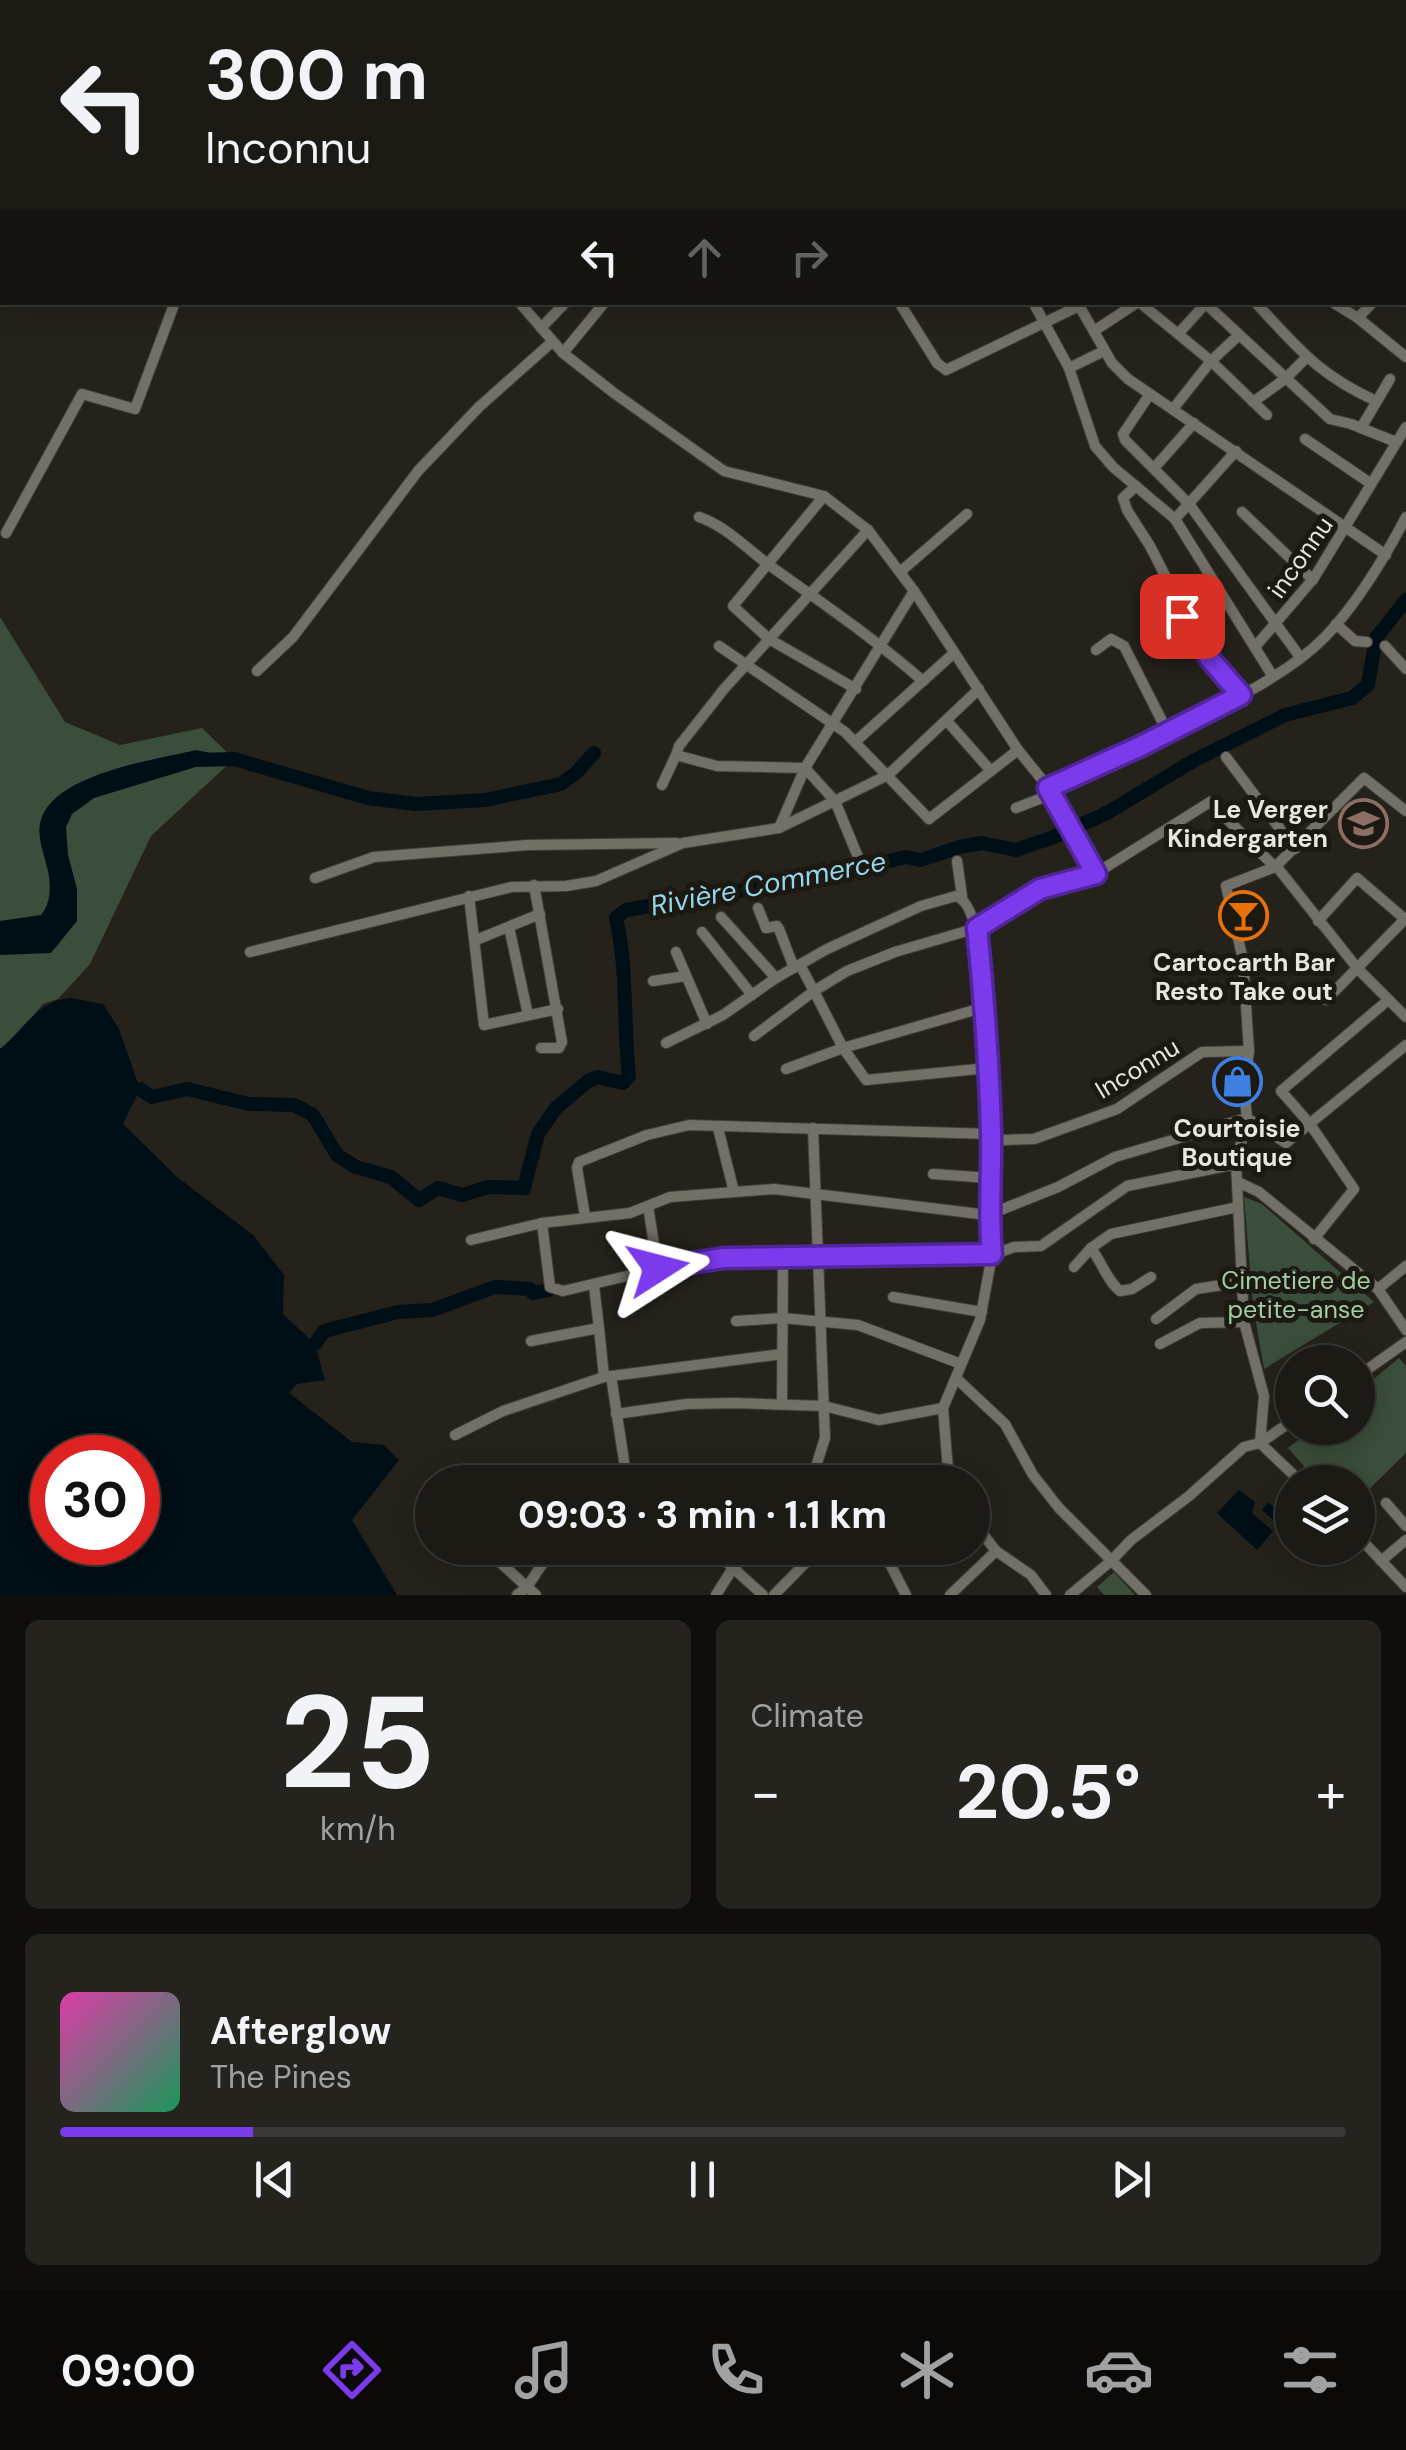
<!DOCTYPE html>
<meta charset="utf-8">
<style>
:root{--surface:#1b1a14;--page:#24231d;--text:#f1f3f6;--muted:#a0a1a0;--line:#393834;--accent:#7c3aed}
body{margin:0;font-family:"DM Sans",sans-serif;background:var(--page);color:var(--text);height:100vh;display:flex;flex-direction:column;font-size:38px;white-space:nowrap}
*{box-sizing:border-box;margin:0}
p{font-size:32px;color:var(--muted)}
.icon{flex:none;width:55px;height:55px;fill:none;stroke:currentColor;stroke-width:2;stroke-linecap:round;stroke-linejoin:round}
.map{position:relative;height:1595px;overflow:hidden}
.drawer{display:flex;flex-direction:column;gap:25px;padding:25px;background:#0f0e0b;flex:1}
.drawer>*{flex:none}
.top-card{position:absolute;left:0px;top:0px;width:1408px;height:305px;box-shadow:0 5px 25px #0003,0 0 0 2px var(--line);background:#1b1a14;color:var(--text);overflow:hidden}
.controls{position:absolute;left:1275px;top:1345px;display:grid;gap:20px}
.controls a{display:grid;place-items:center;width:100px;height:100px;border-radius:50%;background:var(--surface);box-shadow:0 5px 25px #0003,0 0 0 2px var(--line);font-size:50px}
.speed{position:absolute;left:30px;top:1435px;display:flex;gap:20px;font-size:50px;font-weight:700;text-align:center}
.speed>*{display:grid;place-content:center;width:130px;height:130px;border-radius:50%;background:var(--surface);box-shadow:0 5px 25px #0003,0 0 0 2px var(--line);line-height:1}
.speed .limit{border:15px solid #d22;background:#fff;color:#111}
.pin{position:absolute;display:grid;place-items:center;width:85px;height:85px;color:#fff;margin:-42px;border-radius:20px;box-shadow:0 5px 15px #0006}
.me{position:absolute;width:110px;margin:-55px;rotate:81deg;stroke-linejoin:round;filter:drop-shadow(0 0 8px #0008)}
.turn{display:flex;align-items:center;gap:35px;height:210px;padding:0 40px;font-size:45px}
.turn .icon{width:130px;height:130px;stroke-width:2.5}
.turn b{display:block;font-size:70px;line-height:85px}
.lanes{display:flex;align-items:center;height:95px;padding:0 40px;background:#0003;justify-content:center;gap:50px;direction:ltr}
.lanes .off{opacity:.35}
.big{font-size:75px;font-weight:700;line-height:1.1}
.drawer .card{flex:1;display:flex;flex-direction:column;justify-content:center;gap:15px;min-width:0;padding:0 35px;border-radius:15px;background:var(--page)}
.drawer .dial{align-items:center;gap:0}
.dial b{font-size:130px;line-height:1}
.song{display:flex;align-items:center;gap:30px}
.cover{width:120px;height:120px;border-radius:15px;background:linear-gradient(135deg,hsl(320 70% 55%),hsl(150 70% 35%))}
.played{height:10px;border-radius:5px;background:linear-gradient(90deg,var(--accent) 15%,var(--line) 15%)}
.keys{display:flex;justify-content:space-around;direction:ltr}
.heat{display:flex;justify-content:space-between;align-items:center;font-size:55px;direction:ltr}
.drawer .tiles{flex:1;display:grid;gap:25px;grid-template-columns:1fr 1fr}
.card:last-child{grid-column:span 2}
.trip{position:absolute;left:415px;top:1465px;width:575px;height:100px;border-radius:50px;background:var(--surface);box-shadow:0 5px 25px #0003,0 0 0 2px var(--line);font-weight:700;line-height:100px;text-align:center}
.menu{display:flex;height:160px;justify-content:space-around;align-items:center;background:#0b0a08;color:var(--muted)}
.menu .icon{width:70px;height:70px}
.menu .on{color:var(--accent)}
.menu b{font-size:45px;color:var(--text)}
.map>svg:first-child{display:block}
.green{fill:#3b4d3b}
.water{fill:#000e15;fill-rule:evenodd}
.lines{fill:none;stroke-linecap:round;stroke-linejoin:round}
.river{stroke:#000e15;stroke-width:14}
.minor-casing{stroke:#42403b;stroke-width:12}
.minor{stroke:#737068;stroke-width:10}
.route-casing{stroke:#51269a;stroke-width:25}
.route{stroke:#7c3aed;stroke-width:18}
.labels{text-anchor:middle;stroke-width:10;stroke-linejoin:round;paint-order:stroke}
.street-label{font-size:25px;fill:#e8e6e1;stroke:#1b1912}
.poi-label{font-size:25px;font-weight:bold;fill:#e8e6e1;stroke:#1b1912}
.park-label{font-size:25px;fill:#a3cda4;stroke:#1b1912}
.water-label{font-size:28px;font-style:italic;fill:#94d6eb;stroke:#1b1912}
</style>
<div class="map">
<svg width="1406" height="1595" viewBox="0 0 1406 1595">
<rect width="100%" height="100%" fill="#24221b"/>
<g class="green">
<polygon points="0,617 65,722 120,745 202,728 234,759 151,836 90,964 58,999 43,1004 19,1033 0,1049"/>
<polygon points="1244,1197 1262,1204 1374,1302 1264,1369 1253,1305"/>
<polygon points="1399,1358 1406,1366 1406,1453 1358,1500 1358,1482 1318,1482 1288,1448 1314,1428 1358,1428 1358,1392"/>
<polygon points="1114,1572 1135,1595 1104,1595 1097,1587"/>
</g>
<g class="water">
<path d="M 196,750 L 215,754 L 213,760 L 199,766 L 94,798 L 72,814 L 66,827 L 68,855 L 77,889 L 77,921 L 51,953 L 0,955 L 0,921 L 41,915 C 51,904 51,886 48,871 C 45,857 37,838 40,824 C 49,774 155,760 196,750 Z"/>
<path d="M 71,998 L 103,1004 L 119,1029 L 140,1089 L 123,1124 L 177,1177 L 253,1235 L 284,1275 L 283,1314 L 315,1344 L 325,1380 L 297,1384 L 289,1393 L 352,1442 L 384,1445 L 399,1460 L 352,1520 L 397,1595 L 0,1595 L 0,1049 C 25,1029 37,1000 71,998 ZM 52,1458 L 138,1458 L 138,1542 L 52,1542 Z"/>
<polygon points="1239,1490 1255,1502 1252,1513 1273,1531 1257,1550 1217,1513"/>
<polygon points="1268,1502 1292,1523 1292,1537 1262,1510"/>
</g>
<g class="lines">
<g class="river">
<polyline points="195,760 234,759 368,798 416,804 485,800 561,784 577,772 594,753"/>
<path d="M 140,1089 L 152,1097 L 187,1089 L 249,1104 L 294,1105 L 313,1115 L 337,1155 L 356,1167 L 391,1177 L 419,1200 L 438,1188 L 462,1195 L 488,1187 L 524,1188 L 538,1134 L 556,1108 L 588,1081 L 598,1077 L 623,1083 L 629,1076 C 623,1024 628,969 616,918 L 626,910 L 811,879 L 906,857 L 921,860 L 959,847 L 982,843 L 1016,850 L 1051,838 L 1107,813 L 1193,761 L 1285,715 L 1352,698 L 1368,685 L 1376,638 L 1406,600"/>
<polyline points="315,1344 324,1331 398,1312 432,1310 495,1287 530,1289 533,1293 548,1290"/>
</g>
<defs>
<g id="minor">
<polyline points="4,0 5,2"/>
<polyline points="77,0 79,2"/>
<polyline points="186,0 188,2"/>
<polyline points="263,0 265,2"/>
<polyline points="713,0 716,2"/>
<polyline points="817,0 819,2"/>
<polyline points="907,0 909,2"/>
<polyline points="1225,0 1227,2"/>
<polyline points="1393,0 1395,2"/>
<polyline points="196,2 200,0"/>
<polyline points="247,2 249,0"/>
<polyline points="279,2 280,0"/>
<polyline points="315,2 317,0"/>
<polyline points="450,2 453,0"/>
<polyline points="506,2 510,0"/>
<polyline points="564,2 568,0"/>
<polyline points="681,2 684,0"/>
<polyline points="761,2 764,0"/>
<polyline points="831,2 834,0"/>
<polyline points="1174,2 1176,0"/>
<polyline points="1241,2 1244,0"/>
<polyline points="1405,18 1406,19"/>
<polyline points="0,55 2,40"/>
<polyline points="1405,87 1406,89"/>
<polyline points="1405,99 1406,98"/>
<polyline points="0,114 2,115"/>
<polyline points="1405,131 1406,132"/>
<polyline points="1405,148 1406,147"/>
<polyline points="1405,188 1406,189"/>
<polyline points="1405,227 1406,228"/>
<polyline points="1405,272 1406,272"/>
<path d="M 519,302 L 563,353 L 614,393 L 724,471 L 824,496 L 868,530 L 914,591 L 1018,750 L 1048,787 C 1089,771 1127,750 1166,732 C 1217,709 1285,677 1324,638 C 1357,604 1384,559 1406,517"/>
<polyline points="899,302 937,363 946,370 1079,306"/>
<polyline points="1033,302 1069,368 1095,446 1113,467 1175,519 1272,675"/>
<polyline points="1077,302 1112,363 1128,379 1386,555"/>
<polyline points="1139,302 1211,361 1267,415"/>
<polyline points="1204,302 1330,419 1351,424 1396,442"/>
<path d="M 1255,302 C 1298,348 1317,374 1376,401"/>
<polyline points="1332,302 1358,318 1373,302"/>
<polyline points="1358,318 1406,357"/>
<polyline points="541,328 566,302"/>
<polyline points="1094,331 1138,302"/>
<polyline points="1179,333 1207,302"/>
<polyline points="563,353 605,302"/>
<polyline points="1069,368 1104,351"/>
<polyline points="1150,394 1123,434 1125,440 1189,504 1300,657"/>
<polyline points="1253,402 1285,379 1305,359"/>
<polyline points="1173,409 1211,361 1239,335"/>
<polyline points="1361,428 1390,379"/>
<polyline points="1305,439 1370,483"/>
<polyline points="1155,467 1194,423"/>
<polyline points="1136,486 1123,498 1127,510 1150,546 1175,595 1182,616 1210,659 1241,695"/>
<polyline points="824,496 733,606 769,639 856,689"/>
<polyline points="1242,512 1313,580"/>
<path d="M 699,517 C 726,526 747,549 769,565 C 822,603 874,638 923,681"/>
<polyline points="1175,519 1236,451"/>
<polyline points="6,533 82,394 135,409 175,302"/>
<polyline points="900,572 967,514"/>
<polyline points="1336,624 1355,641 1367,642"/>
<polyline points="719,646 845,732 929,819 1018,750"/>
<polyline points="1385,646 1406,669"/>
<polyline points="1255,647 1314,578 1406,427"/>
<polyline points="1096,650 1111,639 1124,646 1167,731"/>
<polyline points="257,671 293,637 418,471 479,407 552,342"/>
<polyline points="947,721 991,771"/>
<polyline points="855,742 954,653"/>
<polyline points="1226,757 1295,849"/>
<polyline points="662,785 676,755"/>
<polyline points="1048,787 1095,874"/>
<polyline points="1016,808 1052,794"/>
<polyline points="779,828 805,768 914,591"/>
<polyline points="858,857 835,801 805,768 717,766 676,755 679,746 724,689 868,530"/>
<polyline points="957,861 962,896"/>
<polyline points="1275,867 1364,778 1406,811"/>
<polyline points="1277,867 1358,969 1406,1017"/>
<polyline points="315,878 374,857 528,845 677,843"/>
<polyline points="534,885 562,1042 559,1048 541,1048"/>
<polyline points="469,896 484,1025 558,1009"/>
<polyline points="758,908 766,928 777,926 779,929 794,968"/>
<polyline points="721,917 776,978"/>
<polyline points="1318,921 1357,878 1406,920"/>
<polyline points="509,927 528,1015"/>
<polyline points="702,932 752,995"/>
<polyline points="476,940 540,914"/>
<polyline points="250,952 511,887 566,886 596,881 683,843 779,828 888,775 979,689"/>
<polyline points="676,952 707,1024"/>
<polyline points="653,981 686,976"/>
<polyline points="1326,1000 1406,918"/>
<polyline points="754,1036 814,991 800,965"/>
<path d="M 666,1043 L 723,1015 L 776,978 L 827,949 L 921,906 L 956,896 C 987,905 986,1036 988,1068"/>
<polyline points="786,1069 843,1048 814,991 847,971 895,952 977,928 1040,889 1095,874 1210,802 1275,867 1226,886 1243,960 1249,1051 1244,1088 1247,1118 1236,1164 1244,1322 1264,1396 1260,1443 1301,1482"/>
<polyline points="718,1128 734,1192"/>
<polyline points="933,1174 990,1178"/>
<polyline points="1238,1182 1259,1192 1378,1289 1406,1330"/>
<polyline points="648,1206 658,1269"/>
<polyline points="585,1216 577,1168 579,1162 647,1135 689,1125 991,1134 1003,1140 1034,1139 1117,1109 1202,1052 1249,1051"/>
<polyline points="542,1223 550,1287 563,1291 661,1268 723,1258 992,1255 1014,1247 1041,1246 1127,1186 1236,1164"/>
<polyline points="1314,1239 1354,1189 1310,1124 1281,1091 1387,1001"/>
<polyline points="471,1240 542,1223 630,1213 670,1197 774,1189 988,1215 1058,1187 1115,1157 1247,1118 1286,1143 1406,1045"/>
<path d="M 1091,1248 C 1101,1261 1108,1282 1120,1291 L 1132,1289 L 1151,1277"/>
<polyline points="1074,1267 1091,1248 1111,1234 1238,1207"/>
<polyline points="1378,1289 1406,1266"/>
<polyline points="893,1297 982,1312"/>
<polyline points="1156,1319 1196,1289 1242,1282"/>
<polyline points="736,1321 782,1318 858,1325 961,1364"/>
<polyline points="599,1328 604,1377"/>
<polyline points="531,1341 599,1328 594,1286"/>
<polyline points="1160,1344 1200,1323 1244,1322"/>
<polyline points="611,1376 626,1474"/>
<polyline points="1358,1376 1406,1342"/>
<polyline points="956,1378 1005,1424 1033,1475 1059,1508 1146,1595"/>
<polyline points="782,1404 783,1257"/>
<polyline points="616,1414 687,1404 733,1403 824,1406 879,1420 943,1408"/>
<polyline points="455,1435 503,1411 604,1377 782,1354"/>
<polyline points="614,1482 626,1474 635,1482"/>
<polyline points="723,1482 730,1480 734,1482"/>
<polyline points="811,1482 825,1438 813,1128"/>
<polyline points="949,1482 943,1408 980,1320 992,1255 988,1215 991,1134 988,1068 866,1080 843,1048 985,1007"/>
<polyline points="426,1498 432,1504"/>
<polyline points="1386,1503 1406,1526"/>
<polyline points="972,1520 996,1551 1031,1575 1046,1595"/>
<polyline points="1358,1536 1406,1587"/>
<polyline points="484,1548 536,1595"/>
<polyline points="711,1548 763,1595"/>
<polyline points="882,1548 906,1595"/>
<polyline points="1381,1561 1406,1540"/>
<polyline points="517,1595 527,1587 553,1548"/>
<polyline points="716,1595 733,1568 752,1548"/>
<polyline points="774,1595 820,1548"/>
<polyline points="950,1595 996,1551"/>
<polyline points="1070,1595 1111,1561 1131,1540 1189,1496 1244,1447 1260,1443 1292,1421"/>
</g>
</defs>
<use href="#minor" class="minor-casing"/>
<use href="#minor" class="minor"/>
</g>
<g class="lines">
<defs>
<path id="route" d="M 658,1268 L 724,1258 L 992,1254 C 988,1213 992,1172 991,1130 C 989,1063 984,996 977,928 L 1040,889 L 1096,874 L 1048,788 L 1141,746 L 1241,695 L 1210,659 L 1182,616"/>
</defs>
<use href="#route" class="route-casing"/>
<use href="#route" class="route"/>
</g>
<defs>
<symbol id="school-ring" viewBox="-11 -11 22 22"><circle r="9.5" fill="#1b1912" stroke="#8d6e63" stroke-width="1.5"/><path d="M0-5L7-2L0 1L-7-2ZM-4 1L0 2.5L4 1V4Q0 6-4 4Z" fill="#8d6e63"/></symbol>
<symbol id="bar-ring" viewBox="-11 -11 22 22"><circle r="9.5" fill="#1b1912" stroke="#e8710a" stroke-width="1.5"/><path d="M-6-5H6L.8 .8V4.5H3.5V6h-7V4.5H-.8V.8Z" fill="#e8710a"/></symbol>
<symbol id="shop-ring" viewBox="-11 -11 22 22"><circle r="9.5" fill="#1b1912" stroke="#3f7fe0" stroke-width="1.5"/><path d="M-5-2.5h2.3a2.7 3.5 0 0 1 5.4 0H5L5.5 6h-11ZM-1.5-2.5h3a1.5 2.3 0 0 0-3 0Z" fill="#3f7fe0"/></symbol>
</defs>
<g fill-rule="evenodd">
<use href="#school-ring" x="1336" y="796" width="55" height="55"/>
<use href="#bar-ring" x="1216" y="888" width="55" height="55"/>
<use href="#shop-ring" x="1210" y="1054" width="55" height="55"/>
</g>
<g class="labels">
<g class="street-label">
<text transform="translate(1300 557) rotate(-55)" y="9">inconnu</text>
<text transform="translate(1137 1068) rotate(-31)" y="9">Inconnu</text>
</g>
<g class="poi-label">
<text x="1328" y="818" text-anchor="end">Le Verger<tspan x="1328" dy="29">Kindergarten</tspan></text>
<text x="1244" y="971">Cartocarth Bar<tspan x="1244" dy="29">Resto Take out</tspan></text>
<text x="1237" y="1137">Courtoisie<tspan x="1237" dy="29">Boutique</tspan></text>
</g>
<g class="park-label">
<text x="1296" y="1289">Cimetiere de<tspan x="1296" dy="29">petite-anse</tspan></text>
</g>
<g class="water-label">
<text transform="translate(768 883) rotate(-11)" y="10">Rivière Commerce</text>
</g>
</g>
</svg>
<div class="controls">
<a><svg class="icon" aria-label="search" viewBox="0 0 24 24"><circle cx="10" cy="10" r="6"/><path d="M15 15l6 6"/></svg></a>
<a><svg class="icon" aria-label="layers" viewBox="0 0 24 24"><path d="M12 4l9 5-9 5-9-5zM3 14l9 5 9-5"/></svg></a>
</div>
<div class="speed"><div class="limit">30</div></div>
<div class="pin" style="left:1182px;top:616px;background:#d93025"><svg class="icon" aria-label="arrive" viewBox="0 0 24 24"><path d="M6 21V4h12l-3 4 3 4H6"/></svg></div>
<svg class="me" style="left:658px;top:1268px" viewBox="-20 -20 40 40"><path d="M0-17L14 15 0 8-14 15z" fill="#7c3aed" stroke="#fff" stroke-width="4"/></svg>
<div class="trip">09:03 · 3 min · 1.1 km</div>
<div class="top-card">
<div class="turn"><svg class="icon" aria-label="left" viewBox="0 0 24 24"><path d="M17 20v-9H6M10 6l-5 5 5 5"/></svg><div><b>300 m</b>Inconnu</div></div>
<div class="lanes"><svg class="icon" aria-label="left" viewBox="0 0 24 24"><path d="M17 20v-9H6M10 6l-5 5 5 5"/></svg><svg class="icon off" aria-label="ahead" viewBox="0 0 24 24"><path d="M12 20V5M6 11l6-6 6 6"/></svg><svg class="icon off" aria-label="right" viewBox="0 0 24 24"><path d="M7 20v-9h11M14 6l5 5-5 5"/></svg></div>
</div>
</div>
<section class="drawer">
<div class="tiles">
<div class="card dial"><b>25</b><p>km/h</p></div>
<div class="card"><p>Climate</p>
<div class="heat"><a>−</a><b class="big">20.5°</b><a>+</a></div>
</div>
<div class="card">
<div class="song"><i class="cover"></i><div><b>Afterglow</b><p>The Pines</p></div></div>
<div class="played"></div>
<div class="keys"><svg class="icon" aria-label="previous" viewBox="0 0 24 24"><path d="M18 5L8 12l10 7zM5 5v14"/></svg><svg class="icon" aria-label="pause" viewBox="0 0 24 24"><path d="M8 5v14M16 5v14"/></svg><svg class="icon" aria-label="next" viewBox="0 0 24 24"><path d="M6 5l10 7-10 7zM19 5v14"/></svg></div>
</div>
</div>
</section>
<nav class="menu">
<b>09:00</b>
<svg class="icon on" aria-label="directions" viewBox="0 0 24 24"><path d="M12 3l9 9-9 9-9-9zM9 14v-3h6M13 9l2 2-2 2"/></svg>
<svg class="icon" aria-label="music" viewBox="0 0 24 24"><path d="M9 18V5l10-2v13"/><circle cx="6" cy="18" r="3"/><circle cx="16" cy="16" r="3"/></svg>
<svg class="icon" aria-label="phone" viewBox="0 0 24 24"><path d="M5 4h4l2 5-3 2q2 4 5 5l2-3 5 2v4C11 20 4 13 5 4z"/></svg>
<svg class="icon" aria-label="climate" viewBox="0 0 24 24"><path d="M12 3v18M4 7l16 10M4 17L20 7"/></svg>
<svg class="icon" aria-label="car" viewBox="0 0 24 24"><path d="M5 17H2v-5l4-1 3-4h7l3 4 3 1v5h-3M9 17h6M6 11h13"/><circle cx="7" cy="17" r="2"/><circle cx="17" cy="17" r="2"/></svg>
<svg class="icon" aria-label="filters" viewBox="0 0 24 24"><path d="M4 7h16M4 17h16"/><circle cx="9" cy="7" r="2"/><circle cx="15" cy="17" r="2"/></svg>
</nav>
